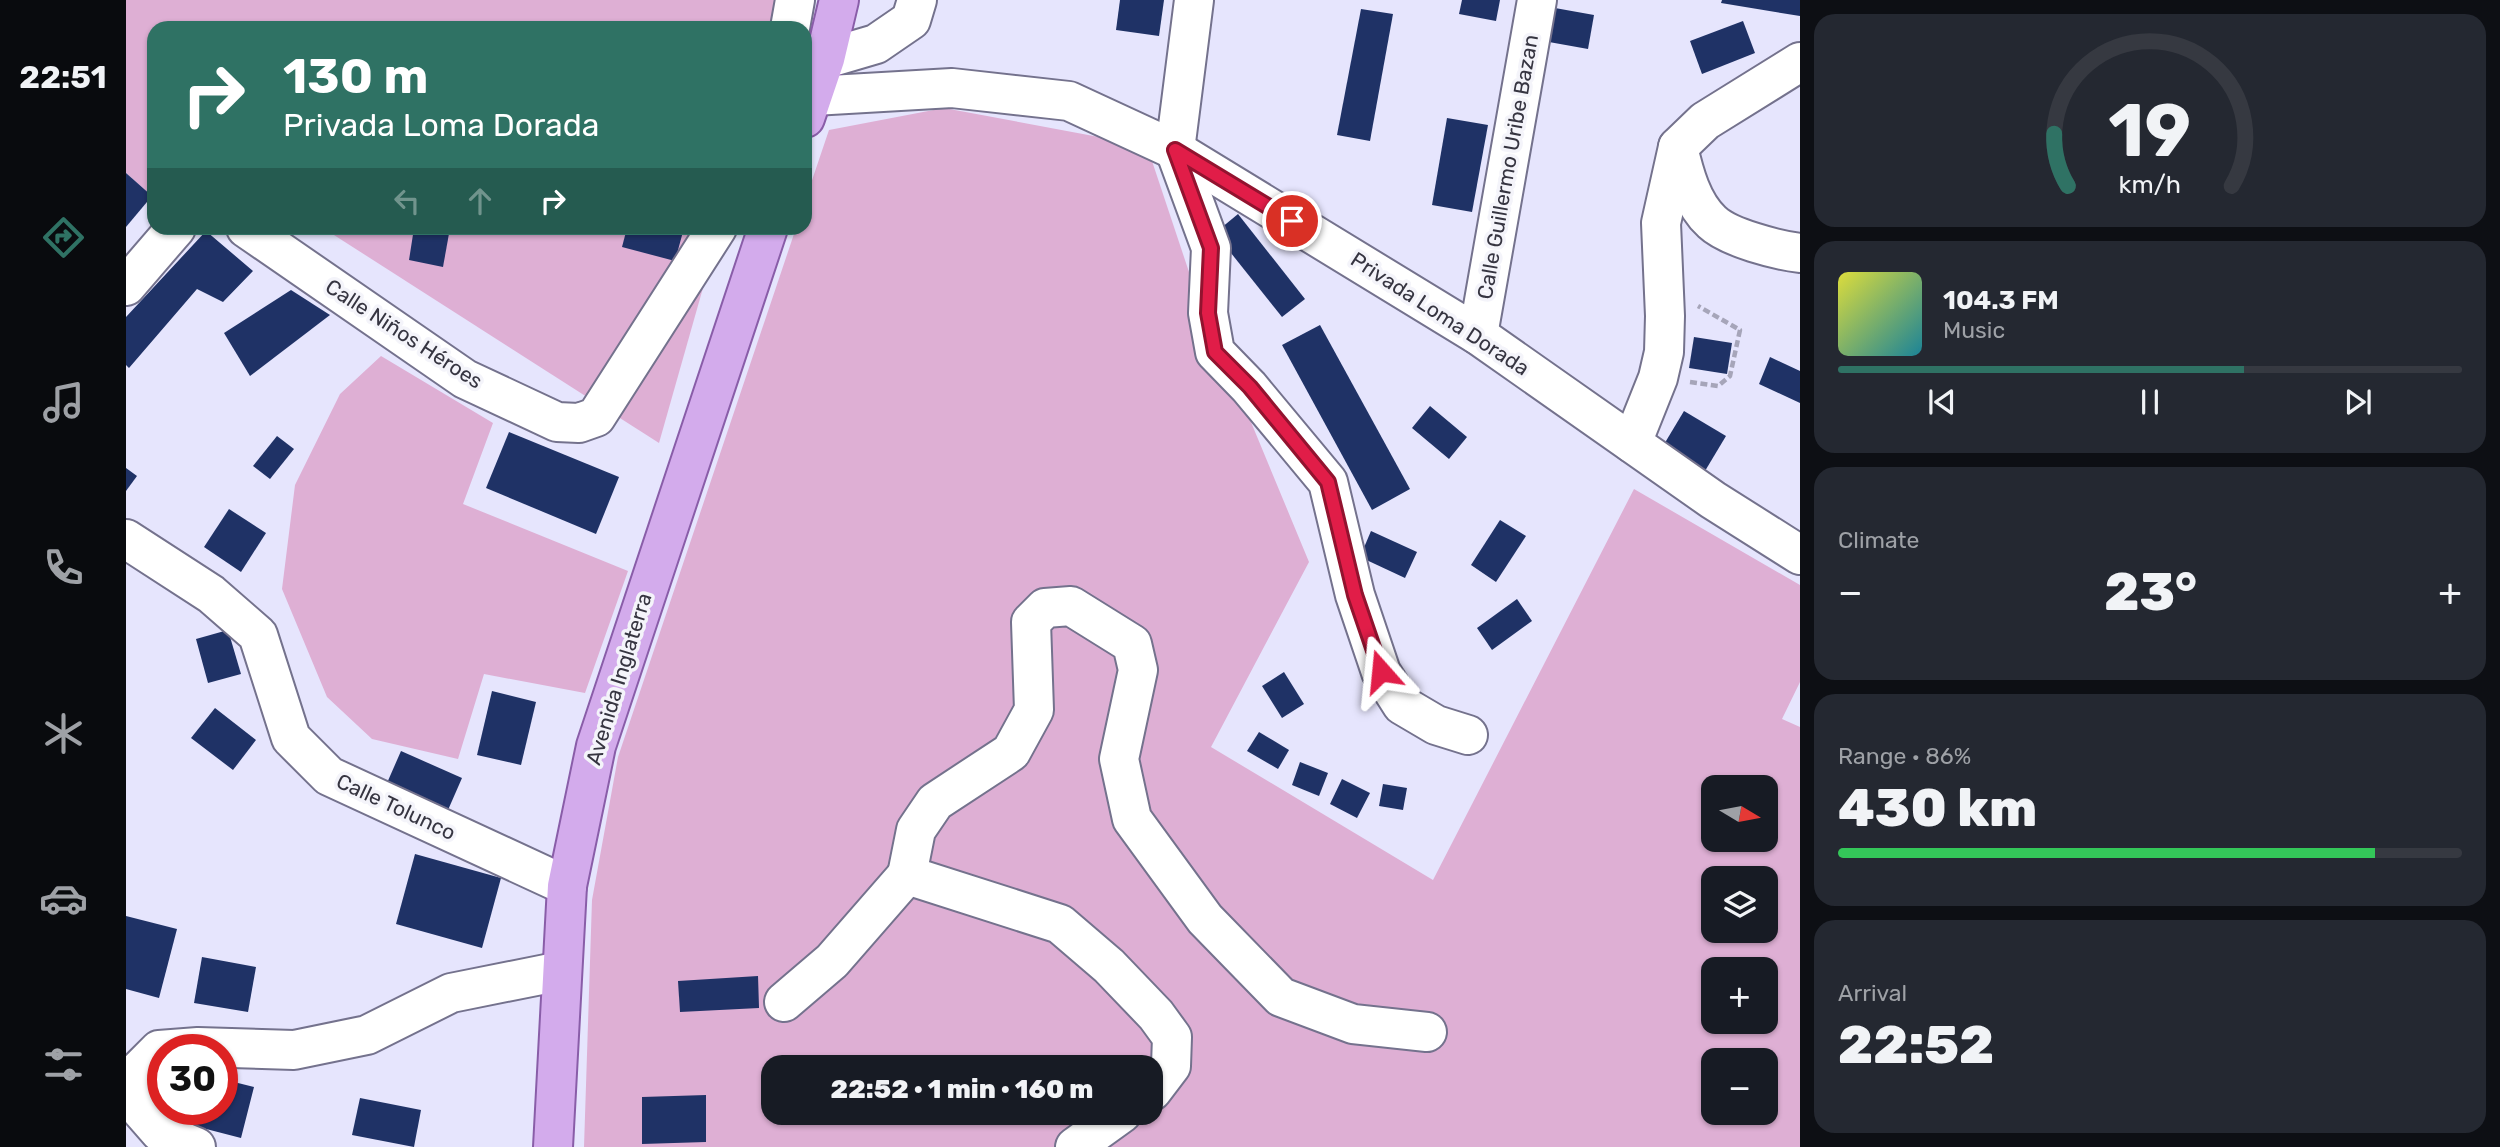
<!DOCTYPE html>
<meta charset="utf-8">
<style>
:root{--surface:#171b24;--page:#242831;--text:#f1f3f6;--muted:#9ea1a6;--line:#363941;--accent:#2f7264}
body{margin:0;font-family:Rubik,sans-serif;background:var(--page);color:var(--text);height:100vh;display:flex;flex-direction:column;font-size:26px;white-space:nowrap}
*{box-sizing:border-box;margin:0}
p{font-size:23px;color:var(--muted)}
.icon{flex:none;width:38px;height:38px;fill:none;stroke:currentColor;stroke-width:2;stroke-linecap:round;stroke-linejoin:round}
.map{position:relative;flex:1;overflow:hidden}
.sheet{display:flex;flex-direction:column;gap:14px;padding:14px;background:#0d0f14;width:700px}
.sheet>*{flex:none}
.guide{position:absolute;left:21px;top:21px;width:665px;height:214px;border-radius:21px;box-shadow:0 2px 5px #0004;background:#2f7264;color:#fff;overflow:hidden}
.needle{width:46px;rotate:100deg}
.controls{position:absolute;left:1575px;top:775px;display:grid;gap:14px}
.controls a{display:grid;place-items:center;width:77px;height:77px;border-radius:14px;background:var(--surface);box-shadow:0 2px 5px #0004;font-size:35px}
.speed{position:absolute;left:21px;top:1034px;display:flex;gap:14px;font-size:35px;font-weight:700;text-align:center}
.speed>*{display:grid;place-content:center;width:91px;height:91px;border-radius:50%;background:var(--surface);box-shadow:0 2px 5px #0004;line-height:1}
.speed .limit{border:10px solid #d22;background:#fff;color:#111}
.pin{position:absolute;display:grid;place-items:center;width:60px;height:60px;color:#fff;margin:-30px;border:4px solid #fff;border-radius:50%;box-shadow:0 2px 7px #0007}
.me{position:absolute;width:77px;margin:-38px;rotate:342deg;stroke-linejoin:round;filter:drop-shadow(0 0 5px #0008)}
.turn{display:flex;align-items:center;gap:24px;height:147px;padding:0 21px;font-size:32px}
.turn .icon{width:91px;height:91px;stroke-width:2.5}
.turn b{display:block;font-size:49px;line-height:60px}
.lanes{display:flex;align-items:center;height:66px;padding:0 21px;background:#0003;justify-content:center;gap:35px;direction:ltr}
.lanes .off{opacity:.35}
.big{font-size:52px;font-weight:800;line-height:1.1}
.sheet .card{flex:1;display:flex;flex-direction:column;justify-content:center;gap:10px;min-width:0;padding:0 24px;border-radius:21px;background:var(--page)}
.sheet .dial{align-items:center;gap:0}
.dial svg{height:182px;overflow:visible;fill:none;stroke:var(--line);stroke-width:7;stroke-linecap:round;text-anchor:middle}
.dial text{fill:var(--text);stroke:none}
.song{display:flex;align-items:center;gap:21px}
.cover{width:84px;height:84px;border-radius:10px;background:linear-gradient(135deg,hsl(60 70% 55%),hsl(190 70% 35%))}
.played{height:7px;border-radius:4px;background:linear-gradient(90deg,var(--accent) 65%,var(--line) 65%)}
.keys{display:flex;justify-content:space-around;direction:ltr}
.heat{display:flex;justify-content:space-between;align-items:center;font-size:38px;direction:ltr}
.charge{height:10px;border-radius:5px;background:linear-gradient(90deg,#34c759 86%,var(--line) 0)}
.trip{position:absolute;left:635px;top:1055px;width:402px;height:70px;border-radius:21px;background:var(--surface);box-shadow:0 2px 5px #0004;font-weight:800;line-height:70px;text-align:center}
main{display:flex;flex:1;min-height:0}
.menu{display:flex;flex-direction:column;width:126px;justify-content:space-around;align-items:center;background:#090b0e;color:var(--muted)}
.menu .icon{width:49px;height:49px}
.menu .on{color:var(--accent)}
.menu b{font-size:32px;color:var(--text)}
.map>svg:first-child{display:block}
.green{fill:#deafd4;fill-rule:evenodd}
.building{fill:#1f3266}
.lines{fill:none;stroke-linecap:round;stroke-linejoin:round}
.minor-casing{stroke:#74728d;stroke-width:42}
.major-casing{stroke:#895da8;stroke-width:42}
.path{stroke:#a6a5b9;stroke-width:4.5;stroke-dasharray:7 3.5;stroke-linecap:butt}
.minor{stroke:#fff;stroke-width:38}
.major{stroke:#d3abec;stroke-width:38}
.route-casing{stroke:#92132f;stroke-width:18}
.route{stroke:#e11d48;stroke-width:12}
.labels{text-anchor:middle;stroke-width:7;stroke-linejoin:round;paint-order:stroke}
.street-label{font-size:21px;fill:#363541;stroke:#f4f4fa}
</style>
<main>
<nav class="menu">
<b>22:51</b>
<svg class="icon on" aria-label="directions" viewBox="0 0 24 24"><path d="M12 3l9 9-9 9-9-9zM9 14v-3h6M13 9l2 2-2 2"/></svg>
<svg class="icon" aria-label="music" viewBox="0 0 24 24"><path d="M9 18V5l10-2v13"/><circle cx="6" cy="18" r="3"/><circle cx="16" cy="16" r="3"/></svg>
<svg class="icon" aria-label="phone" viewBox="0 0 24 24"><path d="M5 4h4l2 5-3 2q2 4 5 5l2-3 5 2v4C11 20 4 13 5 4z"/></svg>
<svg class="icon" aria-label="climate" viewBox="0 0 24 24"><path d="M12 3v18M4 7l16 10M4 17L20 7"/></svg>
<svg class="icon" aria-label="car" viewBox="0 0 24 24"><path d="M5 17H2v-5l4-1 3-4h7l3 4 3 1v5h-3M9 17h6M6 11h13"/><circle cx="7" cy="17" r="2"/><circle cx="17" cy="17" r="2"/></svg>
<svg class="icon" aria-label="filters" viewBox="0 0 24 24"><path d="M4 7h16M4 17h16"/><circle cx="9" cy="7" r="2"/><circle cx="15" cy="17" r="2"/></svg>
</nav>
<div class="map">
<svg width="1674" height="1147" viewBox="0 0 1674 1147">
<rect width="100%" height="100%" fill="#e6e5fd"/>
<g class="green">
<polygon points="0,0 689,0 685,36 679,40 679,28 28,28 26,196 0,173"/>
<path d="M 818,108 L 1021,146 L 1064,275 L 1183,562 L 1085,747 L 1307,880 L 1508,489 L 1674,585 L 1674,682 L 1656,719 L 1674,727 L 1674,1147 L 458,1147 L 466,900 L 492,757 L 670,228 L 679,228 L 679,201 L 703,130 ZM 1587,788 L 1640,788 L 1640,840 L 1587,840 ZM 1587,878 L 1640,878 L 1640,931 L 1587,931 ZM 1587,970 L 1640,970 L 1640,1022 L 1587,1022 ZM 1587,1060 L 1640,1060 L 1640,1113 L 1587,1113 ZM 648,1068 L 1026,1068 L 1026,1113 L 648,1113 Z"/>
<polygon points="197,228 594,228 533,443"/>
<polygon points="255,356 367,423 337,504 502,571 459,693 358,674 332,759 246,739 201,697 156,589 169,485 214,394"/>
</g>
<g class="building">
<polygon points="994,0 1038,0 1033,36 990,30"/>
<polygon points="1336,0 1374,0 1370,21 1333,14"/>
<polygon points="1596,0 1674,0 1674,16 1595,3"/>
<polygon points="1429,8 1468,15 1462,49 1423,42"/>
<polygon points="1235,9 1267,14 1244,141 1211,135"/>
<polygon points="1617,21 1629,53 1576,74 1564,41"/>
<polygon points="1321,118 1362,125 1346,212 1306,205"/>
<polygon points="0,173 26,196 0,227"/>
<polygon points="1112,214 1179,299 1156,317 1089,233"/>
<polygon points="288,228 324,228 317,267 283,260"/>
<polygon points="501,228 558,228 549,261 496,247"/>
<polygon points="80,231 127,271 97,302 71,289 3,368 0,365 0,317"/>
<polygon points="165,290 204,315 124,376 98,333"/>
<polygon points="1194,325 1284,489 1246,510 1156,345"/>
<polygon points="1568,337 1606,343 1601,374 1563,368"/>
<polygon points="1644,357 1674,371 1674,403 1633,384"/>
<polygon points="1304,406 1341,437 1323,459 1286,428"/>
<polygon points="1558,411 1600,436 1579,471 1537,446"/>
<polygon points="383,432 493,477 470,534 360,488"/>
<polygon points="151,436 168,449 144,479 127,466"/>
<polygon points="0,468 11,476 0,491"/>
<polygon points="103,509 140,533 115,572 78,547"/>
<polygon points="1374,520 1400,536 1370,582 1345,565"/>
<polygon points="1245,531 1291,552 1279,578 1234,557"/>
<polygon points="1391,599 1406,621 1366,650 1351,628"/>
<polygon points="102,630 115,674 82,683 70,639"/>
<polygon points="1158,672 1178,704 1156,718 1136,686"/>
<polygon points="366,691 410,702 395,765 351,755"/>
<polygon points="89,708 130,740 107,770 65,738"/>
<polygon points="1133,732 1163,750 1152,769 1121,751"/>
<polygon points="275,751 336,778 322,810 261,783"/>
<polygon points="1174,762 1202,773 1193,796 1166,785"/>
<polygon points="1216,779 1244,793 1231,818 1204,804"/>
<polygon points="1257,784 1281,788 1277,810 1253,806"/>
<polygon points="289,854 375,878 356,948 270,924"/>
<polygon points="0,916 51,929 33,998 0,989"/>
<polygon points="76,957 130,967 122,1012 68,1003"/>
<polygon points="632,976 633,1008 554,1012 552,981"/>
<polygon points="96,1079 128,1087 115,1138 57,1123 60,1110 96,1110"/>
<polygon points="580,1095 580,1142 516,1144 516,1097"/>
<polygon points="234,1098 295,1110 288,1147 226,1135"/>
</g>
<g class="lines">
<defs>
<g id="minor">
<polyline points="1068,0 1049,150 1085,248 1082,313 1089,352 1123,387 1202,482 1229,595 1255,672 1276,705 1310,725 1342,735"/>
<polyline points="664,28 669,0"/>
<polyline points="699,59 750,44 785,20 791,0"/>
<polyline points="679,93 687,96 826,88 943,101 1049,150 1352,335 1587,500 1674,555"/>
<path d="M 1552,147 C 1558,173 1566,204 1586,222 C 1603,238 1651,250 1674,253"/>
<polyline points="120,228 339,379 431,422 453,423 470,417 591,228"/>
<polyline points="0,286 50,228"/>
<polyline points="1352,335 1411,0"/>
<polyline points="1506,443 1532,378 1538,352 1539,316 1535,223 1552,147 1579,121 1674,62"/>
<polyline points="0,539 85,594 132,635 165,738 203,776 441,886"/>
<polyline points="658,1002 706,961 781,875"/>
<polyline points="5,1078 33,1050 72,1047 168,1050 241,1035 325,993 435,971"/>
<polyline points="5,1078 7,1101 34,1132 70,1147"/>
<polyline points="1026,1091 1045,1066 1046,1037 1030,1015 983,966 934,924 781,875 790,830 809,802 885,752 908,710 905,622 919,608 945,606 1006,644 1012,670 993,759 1006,819 1079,919 1155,997 1227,1024 1301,1032"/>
<polyline points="949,1147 996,1113"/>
</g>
<g id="major">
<polyline points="679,118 699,59 713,0"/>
<polyline points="427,1147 441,886 470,746 642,228"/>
</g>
</defs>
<use href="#minor" class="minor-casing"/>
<use href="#major" class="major-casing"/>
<polyline class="path" points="1564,382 1592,386 1604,376 1614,330 1572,306"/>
<use href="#minor" class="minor"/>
<use href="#major" class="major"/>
</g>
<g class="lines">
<defs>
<polyline id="route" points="1166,221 1049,150 1085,248 1082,313 1089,352 1124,387 1202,482 1229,595 1255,671"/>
</defs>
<use href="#route" class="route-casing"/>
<use href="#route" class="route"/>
</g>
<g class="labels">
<g class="street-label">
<text transform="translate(1382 167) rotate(-80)" y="7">Calle Guillermo Uribe Bazan</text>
<text transform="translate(1314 314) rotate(33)" y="7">Privada Loma Dorada</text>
<text transform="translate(278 334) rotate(33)" y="7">Calle Niños Héroes</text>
<text transform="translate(493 679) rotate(-73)" y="7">Avenida Inglaterra</text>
<text transform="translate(270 807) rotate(25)" y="7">Calle Tolunco</text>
</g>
</g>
</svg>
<div class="controls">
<a><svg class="needle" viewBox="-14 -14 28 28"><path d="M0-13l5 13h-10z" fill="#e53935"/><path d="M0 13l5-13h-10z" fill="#9ea1a6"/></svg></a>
<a><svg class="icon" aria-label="layers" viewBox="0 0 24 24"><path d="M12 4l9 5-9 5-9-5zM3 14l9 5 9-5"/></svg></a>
<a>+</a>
<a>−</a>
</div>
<div class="speed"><div class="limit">30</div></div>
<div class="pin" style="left:1166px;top:221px;background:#d93025"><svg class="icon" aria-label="arrive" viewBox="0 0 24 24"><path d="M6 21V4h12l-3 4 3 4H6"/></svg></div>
<svg class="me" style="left:1255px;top:671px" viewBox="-20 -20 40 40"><path d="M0-17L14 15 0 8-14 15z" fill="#e11d48" stroke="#fff" stroke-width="4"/></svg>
<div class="trip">22:52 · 1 min · 160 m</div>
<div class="guide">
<div class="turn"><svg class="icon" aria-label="right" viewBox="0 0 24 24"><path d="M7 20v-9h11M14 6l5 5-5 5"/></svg><div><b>130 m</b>Privada Loma Dorada</div></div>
<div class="lanes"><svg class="icon off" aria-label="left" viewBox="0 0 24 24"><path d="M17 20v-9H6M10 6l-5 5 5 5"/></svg><svg class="icon off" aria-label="ahead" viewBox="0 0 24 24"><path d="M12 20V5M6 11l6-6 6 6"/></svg><svg class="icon" aria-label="right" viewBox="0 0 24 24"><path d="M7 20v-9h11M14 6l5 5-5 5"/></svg></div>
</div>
</div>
<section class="sheet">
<div class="card dial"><svg viewBox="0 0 100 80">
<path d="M14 69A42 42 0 1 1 86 69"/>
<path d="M14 69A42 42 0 0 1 8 46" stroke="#2f7264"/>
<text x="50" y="56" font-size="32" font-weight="700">19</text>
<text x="50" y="72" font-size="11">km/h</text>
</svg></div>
<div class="card">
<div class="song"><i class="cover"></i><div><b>104.3 FM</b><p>Music</p></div></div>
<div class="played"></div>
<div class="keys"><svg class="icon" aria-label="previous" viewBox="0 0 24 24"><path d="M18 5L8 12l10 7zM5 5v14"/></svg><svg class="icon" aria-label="pause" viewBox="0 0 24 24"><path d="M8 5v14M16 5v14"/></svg><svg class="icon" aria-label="next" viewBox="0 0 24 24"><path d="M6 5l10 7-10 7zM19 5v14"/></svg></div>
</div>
<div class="card"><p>Climate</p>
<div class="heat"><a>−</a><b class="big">23°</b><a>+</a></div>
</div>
<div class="card"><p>Range · 86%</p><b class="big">430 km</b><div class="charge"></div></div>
<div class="card"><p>Arrival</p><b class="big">22:52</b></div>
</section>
</main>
